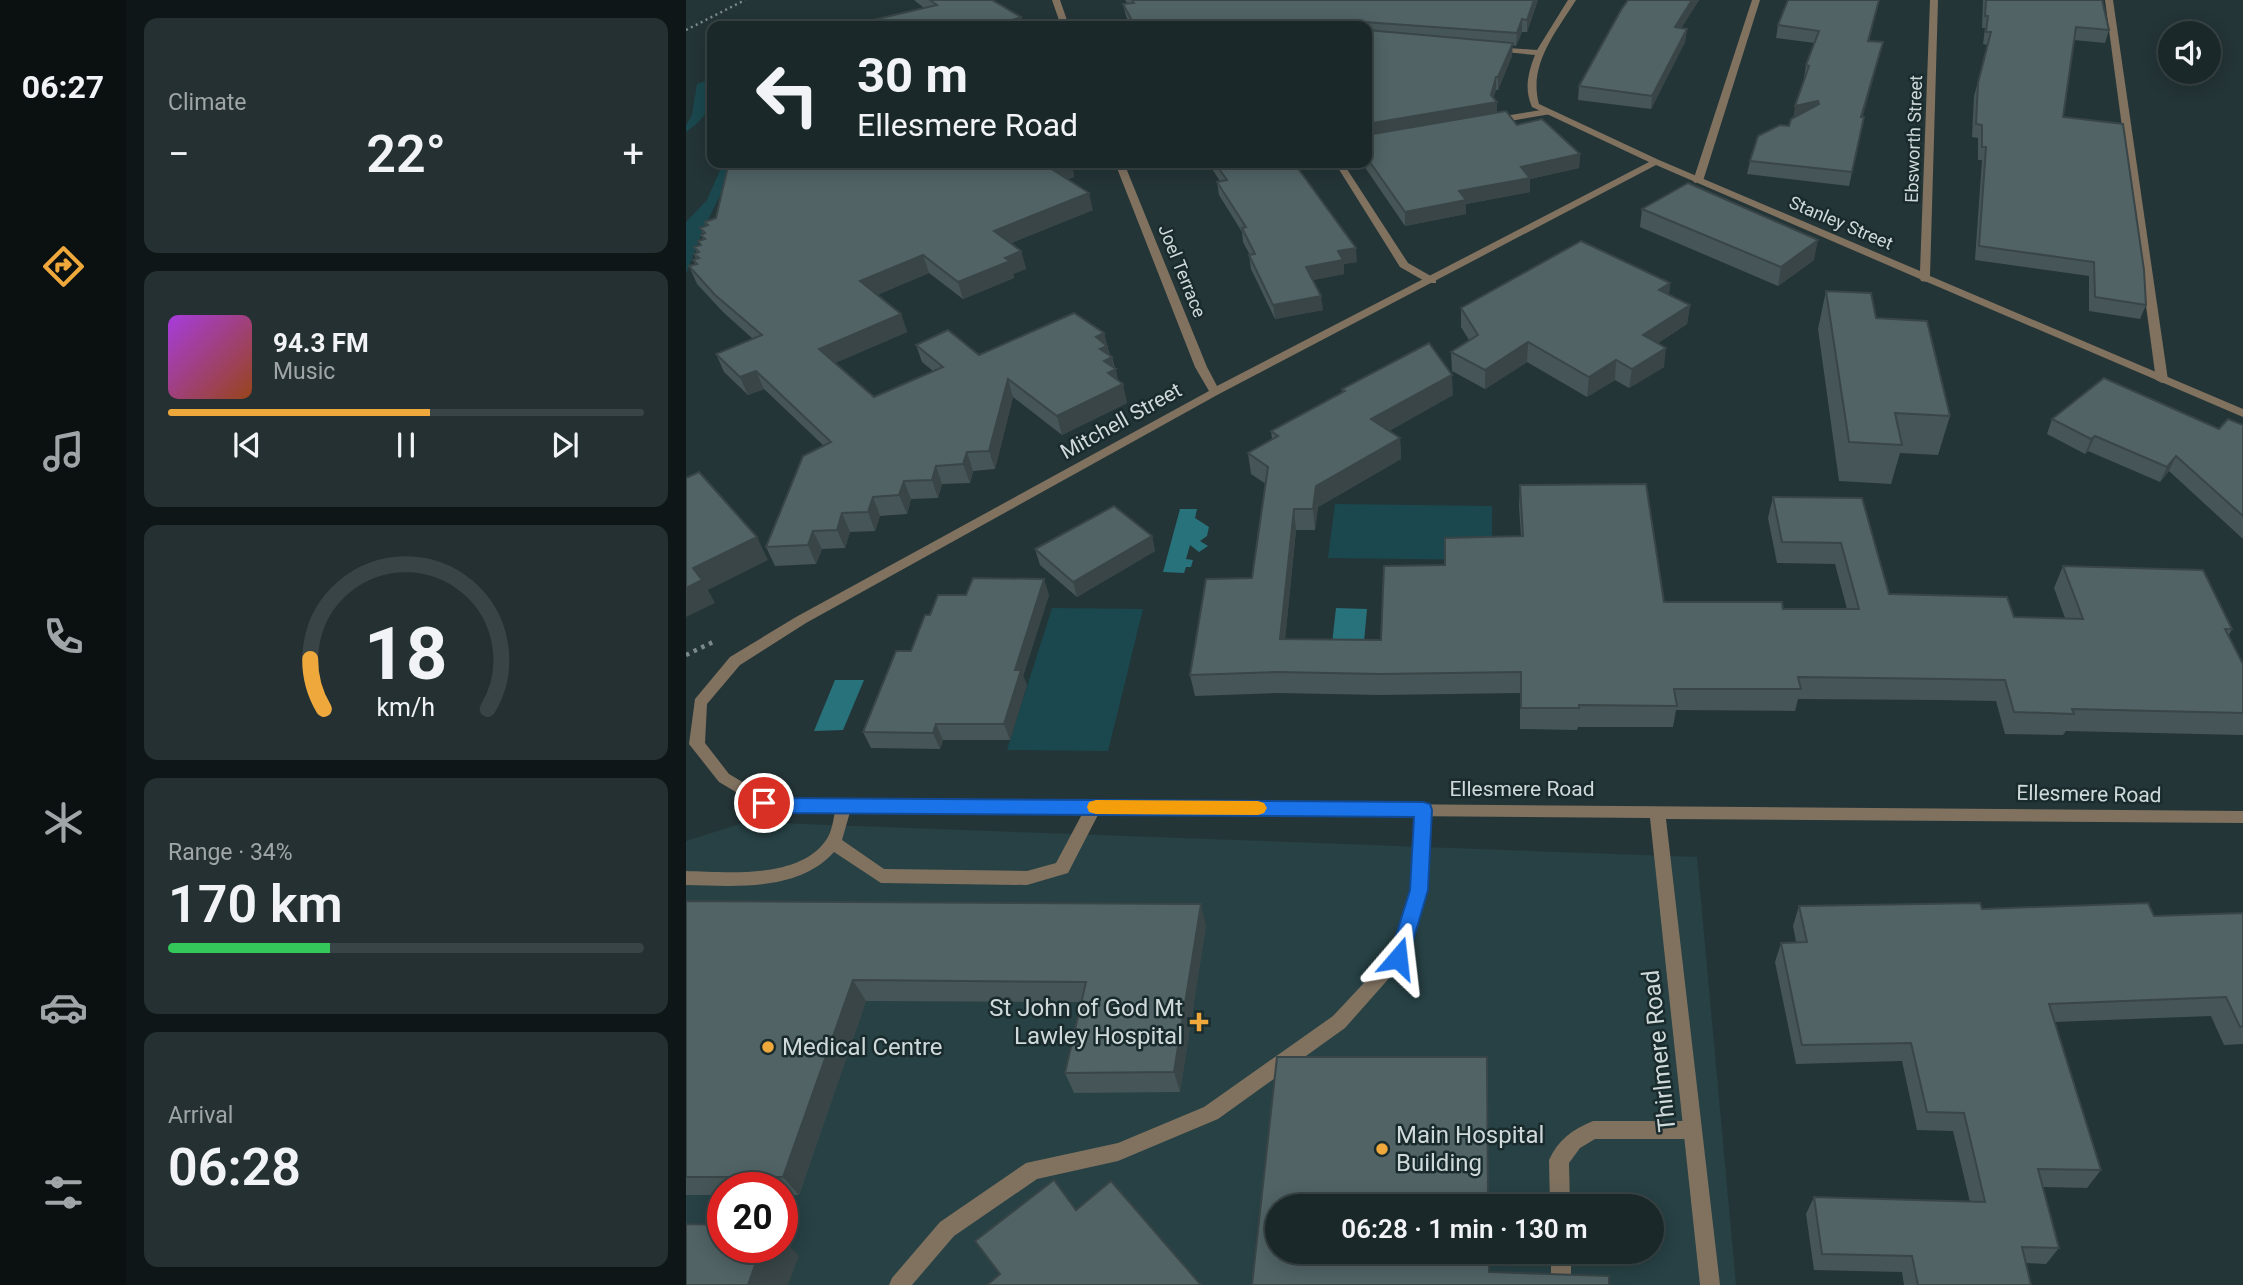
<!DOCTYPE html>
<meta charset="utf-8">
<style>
:root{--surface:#1b2829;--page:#243031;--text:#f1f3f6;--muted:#a0a6a8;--line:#394446;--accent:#eea83c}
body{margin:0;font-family:Roboto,sans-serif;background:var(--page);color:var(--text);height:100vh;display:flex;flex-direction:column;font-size:26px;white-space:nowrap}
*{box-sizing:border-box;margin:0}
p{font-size:23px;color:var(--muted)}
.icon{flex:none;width:38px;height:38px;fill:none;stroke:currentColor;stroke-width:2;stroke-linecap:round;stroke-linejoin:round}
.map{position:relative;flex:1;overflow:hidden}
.drawer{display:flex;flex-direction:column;gap:18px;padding:18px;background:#0f1617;width:560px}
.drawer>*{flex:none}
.banner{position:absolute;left:21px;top:21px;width:665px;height:147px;border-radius:14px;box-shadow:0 4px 18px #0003,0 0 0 2px var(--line);background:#1b2829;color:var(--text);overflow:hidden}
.fabs{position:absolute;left:1472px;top:21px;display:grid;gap:14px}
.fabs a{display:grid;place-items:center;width:63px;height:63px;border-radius:50%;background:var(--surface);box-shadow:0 4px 18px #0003,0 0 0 2px var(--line);font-size:35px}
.speed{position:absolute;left:21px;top:1172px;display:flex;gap:14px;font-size:35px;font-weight:700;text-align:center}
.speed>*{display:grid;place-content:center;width:91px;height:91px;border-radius:50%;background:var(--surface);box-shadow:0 4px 18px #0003,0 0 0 2px var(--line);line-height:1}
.speed .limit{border:10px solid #d22;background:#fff;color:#111}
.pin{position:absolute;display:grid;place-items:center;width:60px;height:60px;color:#fff;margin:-30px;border:4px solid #fff;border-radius:50%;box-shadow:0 2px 7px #0007}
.me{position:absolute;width:77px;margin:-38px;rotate:17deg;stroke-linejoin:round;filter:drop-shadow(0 0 5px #0008)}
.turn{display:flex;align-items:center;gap:24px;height:147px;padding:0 35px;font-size:32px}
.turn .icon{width:91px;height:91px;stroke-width:2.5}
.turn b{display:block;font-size:49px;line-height:60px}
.big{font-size:52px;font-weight:600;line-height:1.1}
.drawer .widget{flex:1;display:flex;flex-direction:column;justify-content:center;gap:10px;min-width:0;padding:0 24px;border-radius:14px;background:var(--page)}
.drawer .dial{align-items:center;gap:0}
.dial svg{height:182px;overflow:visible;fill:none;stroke:var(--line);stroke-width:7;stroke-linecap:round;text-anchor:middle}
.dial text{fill:var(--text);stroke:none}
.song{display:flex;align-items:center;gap:21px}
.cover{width:84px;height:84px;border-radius:10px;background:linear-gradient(135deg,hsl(280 70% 55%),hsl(20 70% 35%))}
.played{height:7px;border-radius:4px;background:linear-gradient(90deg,var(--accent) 55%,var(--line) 55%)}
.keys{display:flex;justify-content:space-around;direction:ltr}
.heat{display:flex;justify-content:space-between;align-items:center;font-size:38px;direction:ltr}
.charge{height:10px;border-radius:5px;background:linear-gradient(90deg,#34c759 34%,var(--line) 0)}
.trip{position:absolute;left:579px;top:1194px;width:399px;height:70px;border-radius:35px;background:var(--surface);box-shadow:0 4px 18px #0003,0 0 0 2px var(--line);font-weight:600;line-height:70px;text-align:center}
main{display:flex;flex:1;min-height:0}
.tab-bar{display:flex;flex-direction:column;width:126px;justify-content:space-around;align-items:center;background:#0b1010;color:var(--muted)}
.tab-bar .icon{width:49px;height:49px}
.tab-bar .selected{color:var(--accent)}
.tab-bar b{font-size:32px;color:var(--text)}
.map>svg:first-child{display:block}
.built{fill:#274144;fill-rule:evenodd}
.green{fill:#1a484e}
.water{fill:#28727b}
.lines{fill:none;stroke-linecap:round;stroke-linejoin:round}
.path-far1{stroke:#7c898b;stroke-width:2.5;stroke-dasharray:2 3.5;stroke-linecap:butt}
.path{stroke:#7c898b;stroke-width:4.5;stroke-dasharray:3.5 5;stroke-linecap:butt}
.service{fill:#817260;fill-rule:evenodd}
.minor{fill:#817260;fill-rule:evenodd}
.wall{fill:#465557}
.shaded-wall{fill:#394547}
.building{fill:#516365;stroke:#394547;stroke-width:2}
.route{fill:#1a73e8;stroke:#114b97;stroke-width:2}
.slow{fill:#f59e0b}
.poi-dot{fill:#eea83c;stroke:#1a2b2d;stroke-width:2.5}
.labels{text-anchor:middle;stroke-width:5;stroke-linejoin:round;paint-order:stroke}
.far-street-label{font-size:18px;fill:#cfd9da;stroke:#1a2b2d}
.street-label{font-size:21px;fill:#cfd9da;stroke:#1a2b2d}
.near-poi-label{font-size:24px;fill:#cfd9da;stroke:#1a2b2d;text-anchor:start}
.near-street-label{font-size:24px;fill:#cfd9da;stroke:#1a2b2d}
</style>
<main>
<nav class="tab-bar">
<b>06:27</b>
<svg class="icon selected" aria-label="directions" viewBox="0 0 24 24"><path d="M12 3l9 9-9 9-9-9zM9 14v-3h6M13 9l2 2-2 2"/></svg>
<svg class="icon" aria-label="music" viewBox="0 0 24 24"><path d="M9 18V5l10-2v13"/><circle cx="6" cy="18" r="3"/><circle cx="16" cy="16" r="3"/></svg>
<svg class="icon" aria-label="phone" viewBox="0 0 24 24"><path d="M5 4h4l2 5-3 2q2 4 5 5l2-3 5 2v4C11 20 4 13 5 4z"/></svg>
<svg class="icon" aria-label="climate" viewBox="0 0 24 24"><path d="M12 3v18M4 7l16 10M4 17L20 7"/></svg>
<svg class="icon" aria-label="car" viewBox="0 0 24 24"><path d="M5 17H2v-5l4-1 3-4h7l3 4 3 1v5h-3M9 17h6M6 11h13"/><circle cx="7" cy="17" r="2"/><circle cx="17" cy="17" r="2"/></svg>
<svg class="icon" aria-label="filters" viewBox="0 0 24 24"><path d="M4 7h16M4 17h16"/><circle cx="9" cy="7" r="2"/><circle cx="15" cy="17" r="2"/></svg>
</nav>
<section class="drawer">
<div class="widget"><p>Climate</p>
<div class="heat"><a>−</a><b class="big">22°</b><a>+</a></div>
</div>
<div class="widget">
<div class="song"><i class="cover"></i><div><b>94.3 FM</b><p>Music</p></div></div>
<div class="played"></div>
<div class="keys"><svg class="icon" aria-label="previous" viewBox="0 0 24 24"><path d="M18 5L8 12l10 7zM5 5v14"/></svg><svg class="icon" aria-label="pause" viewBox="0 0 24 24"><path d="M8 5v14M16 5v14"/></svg><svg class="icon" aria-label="next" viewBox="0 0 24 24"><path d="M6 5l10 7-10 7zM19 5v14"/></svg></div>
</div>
<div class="widget dial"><svg viewBox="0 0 100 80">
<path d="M14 69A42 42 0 1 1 86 69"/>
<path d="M14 69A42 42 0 0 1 8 47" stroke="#eea83c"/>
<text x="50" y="56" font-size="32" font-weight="700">18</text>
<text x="50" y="72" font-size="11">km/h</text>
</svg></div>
<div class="widget"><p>Range · 34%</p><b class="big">170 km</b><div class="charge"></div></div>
<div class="widget"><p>Arrival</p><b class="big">06:28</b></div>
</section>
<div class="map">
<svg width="1557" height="1285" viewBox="0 0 1557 1285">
<rect width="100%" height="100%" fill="#243537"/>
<path class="built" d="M 60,822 L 1011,857 L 1050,1285 L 0,1285 L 0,841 ZM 37,1188 L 96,1188 L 96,1248 L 37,1248 ZM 592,1206 L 966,1206 L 966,1251 L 592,1251 Z"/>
<g class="green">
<path d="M 26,78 C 26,105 23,116 0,132 L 0,125 L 6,115 L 11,84 Z"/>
<polygon points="37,163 50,163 18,228 0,274 0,222 21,200"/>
<polygon points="649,504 806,506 806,560 642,558"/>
<polygon points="366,608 457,609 422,751 321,750"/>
</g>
<g class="water">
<polygon points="494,509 511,509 509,518 523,527 521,536 514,541 522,546 513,552 504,545 500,559 507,560 505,567 500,567 498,573 477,572"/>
<polygon points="650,608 681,609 677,653 645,653"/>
<polygon points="149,680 178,680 157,730 128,731"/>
</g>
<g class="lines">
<polyline class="path-far1" points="0,30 59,0"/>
<polyline class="path" points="0,655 29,641"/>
<g class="service">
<polygon points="1066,0 1074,0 1017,181 1009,183 1007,181"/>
<polygon points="1419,0 1427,0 1482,380 1476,383 1470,380"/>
<polygon points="862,109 866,112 865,114 806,124 802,121 806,118"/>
<polygon points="649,163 657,163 722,263 750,279 750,283 742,283 714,267"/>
<path d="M 158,799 L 164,801 L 166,805 L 156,840 L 198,869 L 341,871 L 370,863 L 402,803 L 408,801 L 414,803 L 416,807 L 382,873 L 341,885 L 195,883 L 148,852 C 112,892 50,886 0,885 L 0,871 C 42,872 117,880 142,837 C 147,828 148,815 150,805 L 152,801 Z"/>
<polygon points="737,804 743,806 745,810 741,890 721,958 659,1028 532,1119 432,1161 351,1179 268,1236 226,1285 203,1285 206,1278 254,1222 340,1163 432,1143 518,1107 647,1016 705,954 725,890 729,810 731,806"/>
<path d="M 907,1121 L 1007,1121 L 1014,1124 L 1016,1130 L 1014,1136 L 1007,1139 L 909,1139 L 894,1148 L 883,1163 L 884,1206 L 864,1206 L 863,1160 C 872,1140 887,1129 907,1121 Z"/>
<rect x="865" y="1251" width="20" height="34"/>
</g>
<g class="minor">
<polygon points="366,0 374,0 383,26 375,26"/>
<path d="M 882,0 L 890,0 C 870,32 842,65 853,104 L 973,160 L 1234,271 L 1244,0 L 1252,0 L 1244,276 L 1557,409 L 1557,417 L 1241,282 L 1235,281 L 1234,279 L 970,165 L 533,394 L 120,623 L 54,665 L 21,704 L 19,743 L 43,774 L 85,799 L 1557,811 L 1557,823 L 980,819 L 1034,1285 L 1014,1285 L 964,818 L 82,811 L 33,782 L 3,744 L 9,699 L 44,657 L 110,617 L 523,391 L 509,367 L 429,163 L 438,163 L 521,367 L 531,386 L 963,162 L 846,107 C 838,89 842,73 849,55 L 808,51 L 804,49 L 808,47 L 851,50 Z"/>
</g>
</g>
<g class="wall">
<polygon points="228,0 306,0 335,17 337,26 130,26 187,20 238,8"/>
<polygon points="439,0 852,0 841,32 836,32 830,46 826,45 826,56 812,90 810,90 807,98 811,113 831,125 894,154 893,168 844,179 844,192 780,204 780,214 719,226 676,163 681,163 681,26 444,26 440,16 437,4 442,4"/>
<polygon points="942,0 1013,0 995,28 1001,29 999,42 965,109 892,100 893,86"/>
<polygon points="1102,0 1193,0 1183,41 1197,42 1176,117 1178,117 1163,186 1061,174 1064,161 1103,126 1107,118 1119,79 1118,78 1120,65 1129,43 1090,38 1092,25"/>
<polygon points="1297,0 1416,0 1423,30 1419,43 1388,40 1377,117 1460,305 1454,319 1403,311 1403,276 1289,260 1296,160 1292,160 1292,138 1286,137 1288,96 1302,45 1297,44 1299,28 1296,28"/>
<polygon points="61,163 387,163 387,164 386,165 388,177 381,179 407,210 325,243 335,251 340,269 327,274 328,278 277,299 243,273 191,295 215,314 221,332 149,363 188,397 247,371 236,362 230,345 293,355 418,333 424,356 426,357 432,380 441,403 376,435 327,397 309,469 287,471 284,483 256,484 252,498 225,499 221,514 194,516 189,531 164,532 159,548 136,549 130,564 89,566 80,547 138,446 78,389 62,395 38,372 30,354 67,339 37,312 11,284 3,266 9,264 7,260 10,259 8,254 11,253 8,247 14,245 12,241 17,240 15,235 17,234 14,228 20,226 19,222 30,218"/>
<polygon points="522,163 608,163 671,262 658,264 658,274 627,280 637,310 589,319 565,269 563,255 564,255 557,242 556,232 533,195 531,182 534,181"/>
<polygon points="956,209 1128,260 1092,286 954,227"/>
<polygon points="984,283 983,294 1004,305 1001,324 972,343 978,367 943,388 929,380 901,397 841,362 799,389 766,371 765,352 783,340 775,327 775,308"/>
<polygon points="1140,291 1190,318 1264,416 1252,455 1214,453 1205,484 1153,481 1132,329"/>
<polygon points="656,389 767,395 703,431 714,438 715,459 632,507 629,530 610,530 599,639 695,640 759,565 835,536 833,506 834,485 978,602 1097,609 1161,609 1149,564 1091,563 1082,518 1087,497 1176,498 1203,594 1328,617 1379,618 1368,588 1377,566 1546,629 1543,635 1557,664 1557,735 1380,731 1377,735 1319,734 1310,701 1252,700 1112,699 1109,711 990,710 987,727 892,727 891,730 834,729 834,693 695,695 593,693 509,696 504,675 566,578 580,484 565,474 562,453 586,439 585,431 656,393"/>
<polygon points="1366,419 1533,429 1557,425 1557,539 1483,471 1474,482 1402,451 1399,454 1361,434"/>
<polygon points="466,536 469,551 391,597 354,565 349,549"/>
<polygon points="363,595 337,676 341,685 324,740 257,740 254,749 185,748 177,732 225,651 244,615"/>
<polygon points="0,901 520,925 494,1092 388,1093 379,1073 395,1002 180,1001 113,1195 96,1195 96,1188 37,1188 37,1195 0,1195"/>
<polygon points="1113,906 1296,909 1468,916 1557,913 1557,1044 1538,1045 1525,1016 1368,1022 1415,1170 1401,1188 1357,1187 1373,1248 1360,1264 1340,1263 1345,1285 1218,1285 1216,1272 1128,1270 1120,1214 1128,1197 1284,1202 1267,1131 1231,1130 1216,1061 1110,1064 1089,962 1095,943 1110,942 1107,926"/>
</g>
<g class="shaded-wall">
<polygon points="848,0 852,0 841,32 841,20"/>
<polygon points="1006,0 1013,0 988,40 989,27"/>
<polygon points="335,17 337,26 309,26 309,25"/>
<polygon points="836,19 836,32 830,46 831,33"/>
<polygon points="1001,29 999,42 965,109 966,96"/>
<polygon points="1197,42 1194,55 1173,130 1175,117"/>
<polygon points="827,43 826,56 812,90 812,77"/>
<polygon points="810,77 810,90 806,103 811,102 811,115 681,137 681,124 805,95"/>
<polygon points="1132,101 1130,115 1107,120 1109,106"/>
<polygon points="894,154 893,168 844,179 844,192 780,204 780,214 719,226 719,212 835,167"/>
<polygon points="375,163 387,163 387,164 386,165 388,177 368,184 364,168"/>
<polygon points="403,193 407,210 312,248 308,231"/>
<polygon points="1132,240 1128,260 1092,286 1095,267"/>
<polygon points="670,248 671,262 658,264 658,274 622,281 620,267 652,251"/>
<polygon points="335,251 340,269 327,274 328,278 277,299 272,282 319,258"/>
<polygon points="237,255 243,273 181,299 174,281"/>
<polygon points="984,283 982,302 973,290"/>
<polygon points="635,296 637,310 589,319 587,305"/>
<polygon points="1004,305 1001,324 955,354 957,335"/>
<polygon points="215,314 221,332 140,367 133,349"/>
<polygon points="418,333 424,358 426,357 428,370 430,369 433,386 437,384 441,403 376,435 371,416 410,337"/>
<polygon points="842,342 841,362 799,389 799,370"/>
<polygon points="980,348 978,367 943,388 946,369"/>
<polygon points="930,360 929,380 901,397 903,377"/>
<polygon points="70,371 78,389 62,395 54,377"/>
<polygon points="766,375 767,395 686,440 685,419"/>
<polygon points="322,379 327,397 309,469 303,451"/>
<polygon points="1409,436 1402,451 1399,454 1405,439"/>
<polygon points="714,438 715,459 632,507 629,530 627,509 630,486"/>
<polygon points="281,452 287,471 284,483 277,464"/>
<polygon points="1490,456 1483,471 1474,482 1481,467"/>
<polygon points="250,466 256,484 252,498 246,480"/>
<polygon points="218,481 225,499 221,514 213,495"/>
<polygon points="187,497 194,516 189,531 182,512"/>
<polygon points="608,509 610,530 597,661 594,639"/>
<polygon points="156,513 164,532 159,548 151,530"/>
<polygon points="127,531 136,549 130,564 122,545"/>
<polygon points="466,536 469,551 391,597 387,582"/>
<polygon points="71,537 82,560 22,590 29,603 0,617 0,588 7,568"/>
<polygon points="358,579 363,595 337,676 341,685 324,740 318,724 329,670"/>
<polygon points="250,724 257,740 254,749 247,733"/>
<polygon points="515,904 520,925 494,1092 488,1072"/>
<polygon points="167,980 180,1001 113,1195 97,1177"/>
<polygon points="96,1238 113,1256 102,1285 62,1285 75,1248 96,1248"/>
</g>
<g class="building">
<polygon points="244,0 306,0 335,17 309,25 310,26 130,26 187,20 251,5"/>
<polygon points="446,0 848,0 841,20 836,19 831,33 679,22 679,26 449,26 437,4 448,3"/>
<polygon points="942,0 1006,0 989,27 1001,29 966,96 893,86 935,10"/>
<polygon points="1102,0 1193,0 1182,41 1197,42 1175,117 1178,117 1166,172 1064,161 1072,136 1094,125 1103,126 1105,119 1133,104 1132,101 1109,106 1123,66 1120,65 1133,31 1092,25"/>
<polygon points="1300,0 1416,0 1423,30 1390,27 1377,117 1437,124 1458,270 1460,305 1409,297 1408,262 1293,246 1300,147 1296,147 1296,125 1290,124 1292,83 1305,32 1300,32 1302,16 1299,16"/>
<polygon points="681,30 827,43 812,77 810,77 805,95 811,102 681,124"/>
<polygon points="820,111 831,125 856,119 894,154 835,167 844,178 773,191 780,200 719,212 681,158 681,135"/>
<polygon points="61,163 377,163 364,168 403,193 308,231 335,251 319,258 324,261 272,282 237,255 174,281 215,314 133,349 188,397 257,367 230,345 262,330 293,355 388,313 418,333 410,337 421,346 414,349 426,357 418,361 430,369 422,373 437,384 371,416 322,379 303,451 281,452 277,464 250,466 246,480 218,481 213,495 187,497 182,512 156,513 151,530 127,531 122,545 80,547 117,456 145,442 70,371 54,377 30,354 76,335 29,295 3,266 11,264 7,260 13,258 8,254 13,252 8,247 15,245 12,241 19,239 15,235 19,233 14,228 22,225 19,222 30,218 42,166"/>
<polygon points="529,163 608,163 670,248 652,251 657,260 620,267 635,296 587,305 563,255 569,254 556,228 560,227 531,182 541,180"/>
<polygon points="1002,183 1132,240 1095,267 956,209"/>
<polygon points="895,241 984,283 973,290 1004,305 957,335 980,348 946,369 930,360 903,377 842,342 799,370 765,352 792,335 775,308"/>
<polygon points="1140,291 1185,293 1190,318 1241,321 1264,416 1209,413 1216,445 1163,442"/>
<polygon points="743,343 766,375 685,419 714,438 630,486 627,509 608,509 594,639 695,640 698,566 759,565 759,538 837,536 834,485 960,484 978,602 1096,602 1097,609 1173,609 1155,543 1096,542 1087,497 1176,498 1203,594 1321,597 1328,617 1397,619 1377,566 1517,570 1546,629 1539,629 1557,664 1557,713 1386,709 1388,714 1328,712 1319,680 1260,679 1112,677 1115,689 988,689 991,706 893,705 893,708 835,708 835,672 694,674 590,672 504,675 520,579 566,578 582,467 562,453 592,436 585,431 659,391 656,389"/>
<polygon points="1418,378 1533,429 1542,419 1557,425 1557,516 1490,456 1481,467 1409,436 1405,439 1366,419"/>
<polygon points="13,472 71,537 7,568 16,580 0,588 0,478"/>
<polygon points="428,506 466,536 387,582 349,549"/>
<polygon points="287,578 358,579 329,670 335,670 318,724 250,724 247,733 177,732 210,651 225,651 239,615 244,615 252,595 280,595"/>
<polygon points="0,901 515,904 488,1072 379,1073 400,982 167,980 97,1177 0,1177"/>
<polygon points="1294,903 1296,909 1462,903 1468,916 1557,913 1557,1026 1554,1027 1540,997 1363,1004 1415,1170 1352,1169 1373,1248 1336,1247 1345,1285 1232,1285 1226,1256 1136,1254 1128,1197 1299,1202 1278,1113 1241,1112 1225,1043 1116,1045 1095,943 1121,942 1113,906"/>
<polygon points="591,1057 801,1057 802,1206 592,1206 592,1251 803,1251 803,1272 923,1276 923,1285 566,1285"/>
<polygon points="368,1180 390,1210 425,1181 515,1285 301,1285 314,1274 289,1241"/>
<polygon points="0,1224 37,1225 37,1248 75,1248 62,1285 0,1285"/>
</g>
<polygon class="route" points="78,796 85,798 737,802 744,804 746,810 742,890 722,958 719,964 712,966 706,964 703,958 724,890 728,817 82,813 71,808 69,803 71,798"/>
<polygon class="slow" points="410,800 572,801 578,803 581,808 578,813 572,815 410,814 403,812 401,807 403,802"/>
<g class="poi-dot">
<path d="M509.5 1011.5h7v7h7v7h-7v7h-7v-7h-7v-7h7z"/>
<circle cx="82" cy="1047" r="7"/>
<circle cx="696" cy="1149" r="7"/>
</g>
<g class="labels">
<g class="far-street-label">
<text transform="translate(1228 139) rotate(-88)" y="6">Ebsworth Street</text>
<text transform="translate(1155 223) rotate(23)" y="6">Stanley Street</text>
<text transform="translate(496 271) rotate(68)" y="6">Joel Terrace</text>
</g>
<g class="street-label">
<text transform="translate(435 421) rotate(-29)" y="7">Mitchell Street</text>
<text x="836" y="796">Ellesmere Road</text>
<text transform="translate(1403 794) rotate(1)" y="7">Ellesmere Road</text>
</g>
<g class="near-poi-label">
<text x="497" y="1016" text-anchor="end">St John of God Mt<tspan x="497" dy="28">Lawley Hospital</tspan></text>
<text x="96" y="1055">Medical Centre</text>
<text x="710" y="1143">Main Hospital<tspan x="710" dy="28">Building</tspan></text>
</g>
<g class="near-street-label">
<text transform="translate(973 1051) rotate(-96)" y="8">Thirlmere Road</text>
</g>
</g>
</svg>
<div class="fabs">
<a><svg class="icon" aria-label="sound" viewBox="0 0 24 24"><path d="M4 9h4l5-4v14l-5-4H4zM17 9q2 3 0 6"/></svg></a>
</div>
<div class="speed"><div class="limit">20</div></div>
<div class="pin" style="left:78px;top:803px;background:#d93025"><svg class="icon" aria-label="arrive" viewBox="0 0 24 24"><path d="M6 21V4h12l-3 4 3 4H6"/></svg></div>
<svg class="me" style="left:712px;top:958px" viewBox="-20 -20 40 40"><path d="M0-17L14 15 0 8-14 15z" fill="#1a73e8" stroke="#fff" stroke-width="4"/></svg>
<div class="trip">06:28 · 1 min · 130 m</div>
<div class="banner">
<div class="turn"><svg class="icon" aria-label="left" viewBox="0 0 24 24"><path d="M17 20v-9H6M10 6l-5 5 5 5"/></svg><div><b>30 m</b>Ellesmere Road</div></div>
</div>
</div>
</main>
